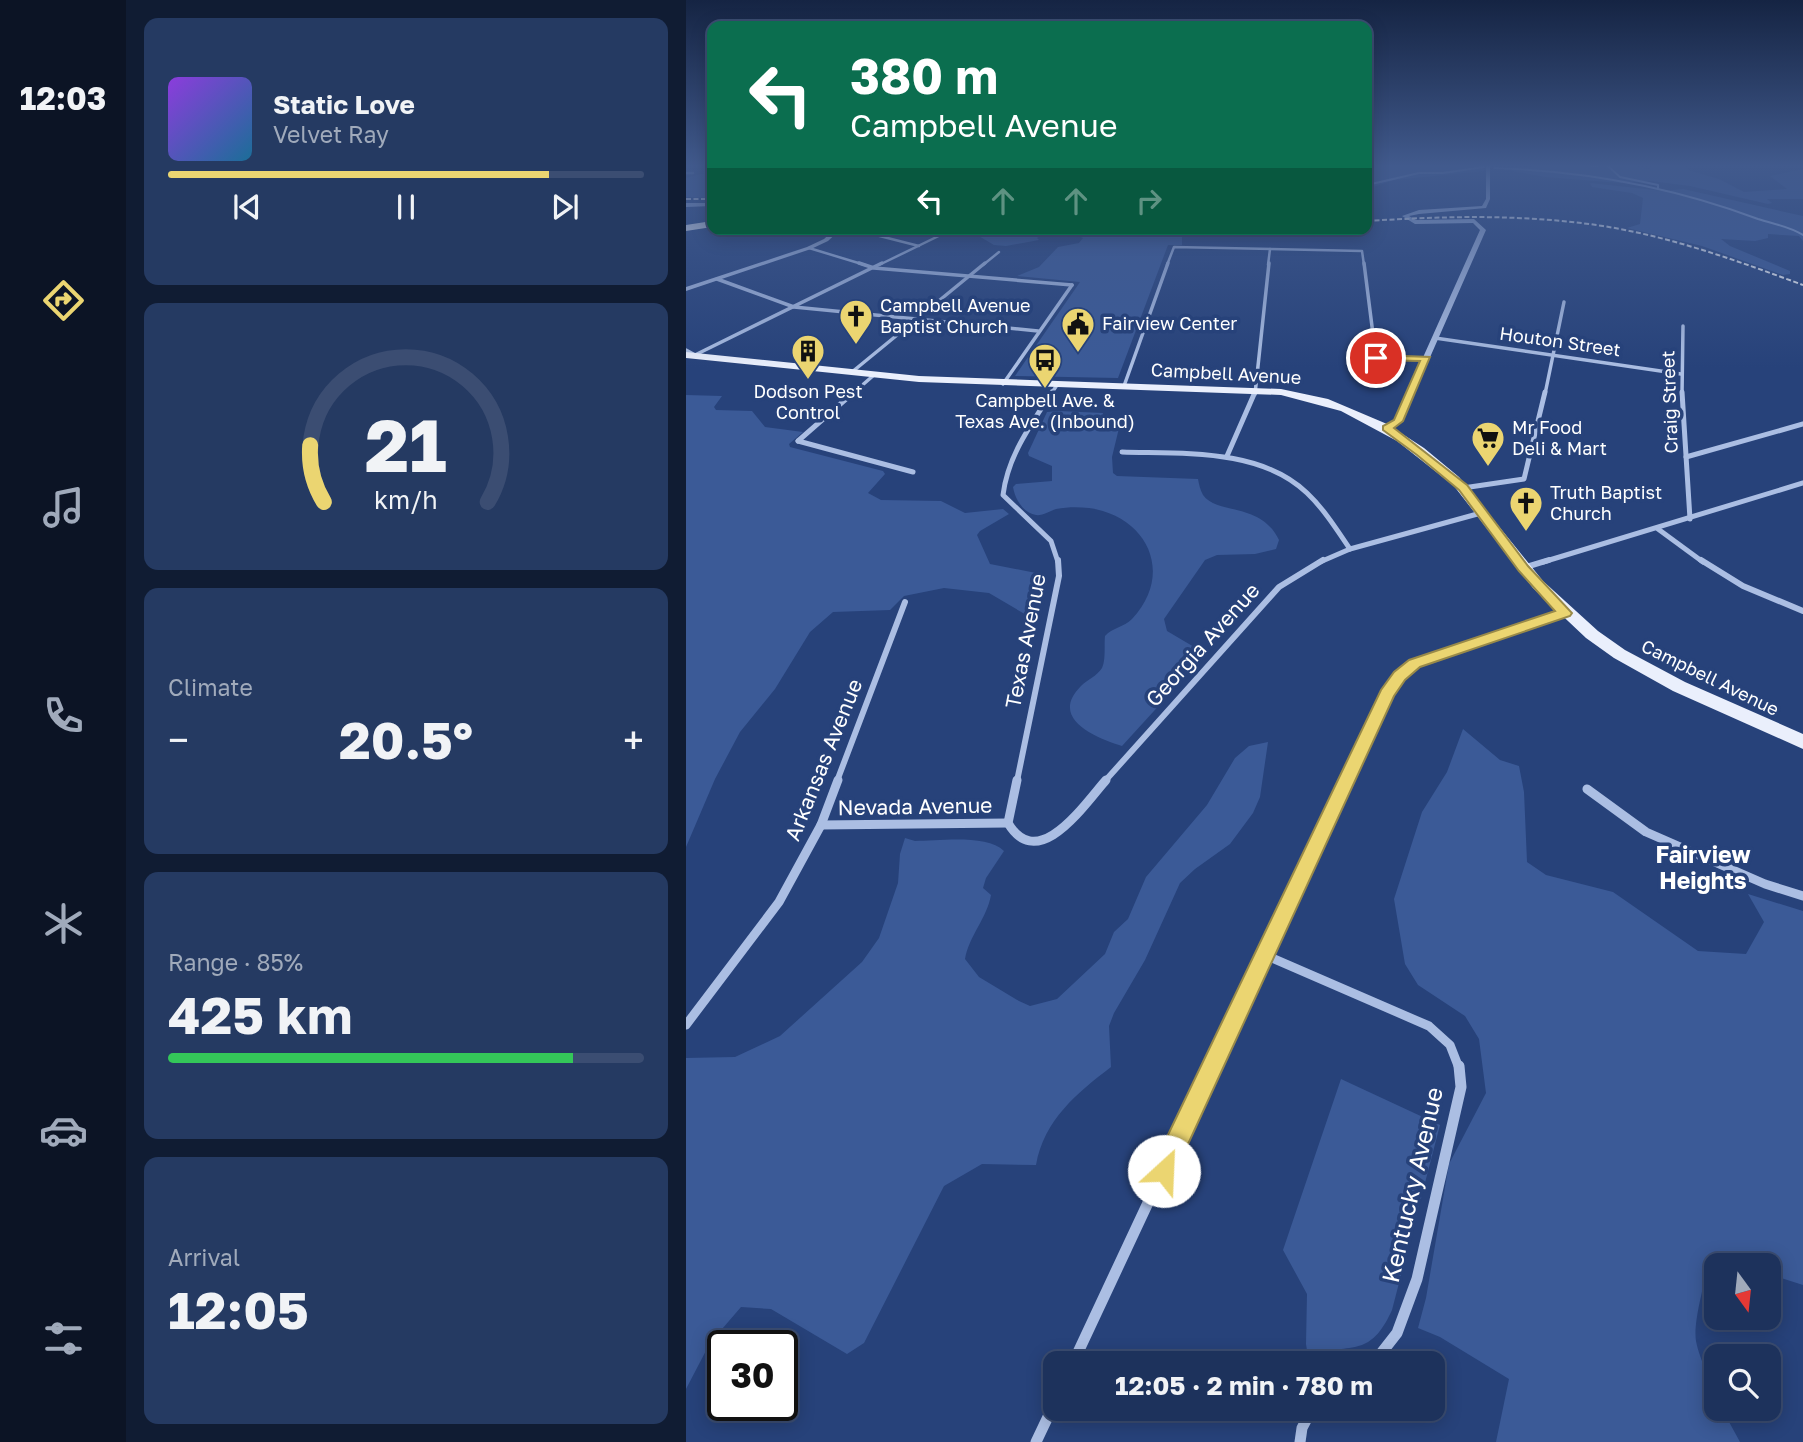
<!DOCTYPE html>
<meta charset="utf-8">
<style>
:root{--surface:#1d325c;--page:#253a62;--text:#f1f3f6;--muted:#a0aabb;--line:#3b4d72;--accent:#ebd571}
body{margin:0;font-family:"Golos Text",sans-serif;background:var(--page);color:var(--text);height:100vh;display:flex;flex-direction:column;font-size:26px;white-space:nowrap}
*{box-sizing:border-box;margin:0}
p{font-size:23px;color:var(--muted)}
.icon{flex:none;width:38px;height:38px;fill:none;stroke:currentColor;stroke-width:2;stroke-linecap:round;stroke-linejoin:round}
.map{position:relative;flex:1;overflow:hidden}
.sheet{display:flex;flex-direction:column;gap:18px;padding:18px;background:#101c33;width:560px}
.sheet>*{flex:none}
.hud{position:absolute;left:21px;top:21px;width:665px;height:214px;border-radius:14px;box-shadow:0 4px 18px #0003,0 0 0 2px var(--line);background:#0b6e4f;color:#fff;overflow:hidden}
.needle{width:46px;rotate:165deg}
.fabs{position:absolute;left:1018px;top:1253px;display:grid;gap:14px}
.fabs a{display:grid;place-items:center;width:77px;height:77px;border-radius:14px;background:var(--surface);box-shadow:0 4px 18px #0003,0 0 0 2px var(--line);font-size:35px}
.speed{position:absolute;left:21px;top:1330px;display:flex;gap:14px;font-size:35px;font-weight:700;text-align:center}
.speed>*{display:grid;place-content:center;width:91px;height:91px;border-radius:50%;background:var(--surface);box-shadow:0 4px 18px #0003,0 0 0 2px var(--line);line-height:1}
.speed .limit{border:4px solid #111;border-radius:10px;background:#fff;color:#111}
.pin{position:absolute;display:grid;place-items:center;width:60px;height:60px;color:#fff;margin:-30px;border:4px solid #fff;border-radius:50%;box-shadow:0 2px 7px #0007}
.me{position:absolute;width:77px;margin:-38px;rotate:25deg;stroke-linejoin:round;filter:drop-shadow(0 0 5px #0008)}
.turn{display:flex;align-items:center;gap:24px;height:147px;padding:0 28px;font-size:32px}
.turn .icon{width:91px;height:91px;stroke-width:2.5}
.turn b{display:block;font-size:49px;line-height:60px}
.lanes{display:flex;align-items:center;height:66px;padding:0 28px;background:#0003;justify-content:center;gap:35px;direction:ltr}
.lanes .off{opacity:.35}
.big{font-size:52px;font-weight:700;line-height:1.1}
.sheet .widget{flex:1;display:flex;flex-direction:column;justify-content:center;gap:10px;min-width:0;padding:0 24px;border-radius:14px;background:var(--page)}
.sheet .dial{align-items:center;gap:0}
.dial svg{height:182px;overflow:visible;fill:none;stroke:var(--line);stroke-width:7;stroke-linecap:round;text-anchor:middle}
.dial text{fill:var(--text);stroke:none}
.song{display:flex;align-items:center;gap:21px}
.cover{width:84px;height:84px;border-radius:10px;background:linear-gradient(135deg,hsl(270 70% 55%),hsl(200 70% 35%))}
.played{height:7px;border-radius:4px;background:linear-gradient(90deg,var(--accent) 80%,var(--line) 80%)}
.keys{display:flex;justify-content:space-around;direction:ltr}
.heat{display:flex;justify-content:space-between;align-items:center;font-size:38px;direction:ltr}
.charge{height:10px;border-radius:5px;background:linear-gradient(90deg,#34c759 85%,var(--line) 0)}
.trip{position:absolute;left:357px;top:1351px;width:402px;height:70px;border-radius:14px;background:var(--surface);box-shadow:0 4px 18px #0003,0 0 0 2px var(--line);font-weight:700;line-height:70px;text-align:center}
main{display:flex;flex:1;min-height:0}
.tab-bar{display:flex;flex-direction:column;width:126px;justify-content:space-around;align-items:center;background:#0c1425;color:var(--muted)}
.tab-bar .icon{width:49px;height:49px}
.tab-bar .active{color:var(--accent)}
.tab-bar b{font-size:32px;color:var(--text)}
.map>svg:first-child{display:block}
.green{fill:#3b5a97}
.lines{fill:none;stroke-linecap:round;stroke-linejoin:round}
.stream{stroke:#a0b8e4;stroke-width:2}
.minor-far5{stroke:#abbee3;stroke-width:2.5}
.minor-far4{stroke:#abbee3;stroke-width:3.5}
.minor-far3{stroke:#abbee3;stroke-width:5}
.minor-far2{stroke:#abbee3;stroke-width:6}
.minor-far1{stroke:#abbee3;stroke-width:9}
.minor{stroke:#abbee3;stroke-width:11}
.tertiary{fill:#abbee3;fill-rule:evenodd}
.primary{fill:#eaeffc;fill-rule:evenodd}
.motorway{fill:#fff;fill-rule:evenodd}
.rail{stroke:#fff;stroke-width:2;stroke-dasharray:5 2.5;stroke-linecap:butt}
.route{fill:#ebd571;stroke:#998a49;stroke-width:2}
.labels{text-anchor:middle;stroke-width:7;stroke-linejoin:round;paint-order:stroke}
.far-poi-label{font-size:18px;fill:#fff;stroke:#27427a;text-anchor:start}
.far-street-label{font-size:18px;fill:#fff;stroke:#27427a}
.street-label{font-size:21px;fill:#fff;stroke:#27427a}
.neighbourhood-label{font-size:23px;font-weight:bold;fill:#fff;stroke:#27427a}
.near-street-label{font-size:24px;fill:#fff;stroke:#27427a}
</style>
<main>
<nav class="tab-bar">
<b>12:03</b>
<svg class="icon active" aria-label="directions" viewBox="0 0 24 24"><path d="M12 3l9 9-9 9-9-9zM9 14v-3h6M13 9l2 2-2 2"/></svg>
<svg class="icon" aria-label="music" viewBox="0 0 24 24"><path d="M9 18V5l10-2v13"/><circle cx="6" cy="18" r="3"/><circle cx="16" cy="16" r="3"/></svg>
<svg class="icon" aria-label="phone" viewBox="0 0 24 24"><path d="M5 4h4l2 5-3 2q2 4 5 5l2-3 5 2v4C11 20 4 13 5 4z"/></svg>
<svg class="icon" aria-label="climate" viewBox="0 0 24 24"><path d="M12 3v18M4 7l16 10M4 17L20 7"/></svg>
<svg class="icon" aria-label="car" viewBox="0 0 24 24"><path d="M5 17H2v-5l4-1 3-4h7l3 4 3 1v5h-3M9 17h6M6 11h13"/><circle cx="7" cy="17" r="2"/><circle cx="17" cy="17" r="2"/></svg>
<svg class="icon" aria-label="filters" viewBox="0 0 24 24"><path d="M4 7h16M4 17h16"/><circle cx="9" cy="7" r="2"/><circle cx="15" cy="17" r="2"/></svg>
</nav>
<section class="sheet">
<div class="widget">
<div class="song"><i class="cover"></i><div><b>Static Love</b><p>Velvet Ray</p></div></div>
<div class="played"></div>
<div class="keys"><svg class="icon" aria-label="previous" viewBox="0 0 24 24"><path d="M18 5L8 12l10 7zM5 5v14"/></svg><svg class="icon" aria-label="pause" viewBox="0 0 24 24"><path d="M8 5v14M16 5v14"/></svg><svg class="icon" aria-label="next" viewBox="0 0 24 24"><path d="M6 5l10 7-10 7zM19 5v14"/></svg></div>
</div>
<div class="widget dial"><svg viewBox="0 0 100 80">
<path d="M14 69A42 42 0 1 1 86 69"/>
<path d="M14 69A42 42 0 0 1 8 44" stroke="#ebd571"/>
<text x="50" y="56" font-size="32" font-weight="700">21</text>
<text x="50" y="72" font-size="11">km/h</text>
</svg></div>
<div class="widget"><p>Climate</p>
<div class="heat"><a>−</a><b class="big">20.5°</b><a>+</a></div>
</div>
<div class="widget"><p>Range · 85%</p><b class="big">425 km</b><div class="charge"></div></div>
<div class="widget"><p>Arrival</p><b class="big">12:05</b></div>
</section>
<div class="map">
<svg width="1117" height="1442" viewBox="0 0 1117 1442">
<rect width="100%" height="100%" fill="#27427a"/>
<g class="green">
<polygon points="681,166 797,166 798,171 708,180 681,189"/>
<polygon points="845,166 948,166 962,169 966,166 998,166 1002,170 1033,179 1058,192 1101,189 1084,176 1117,169 1117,199 1081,199 1086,203 1082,204 1004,186 965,181 935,183 859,177 816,169 845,168"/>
<polygon points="15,174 26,174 26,198 0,197 0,178"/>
<polygon points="904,183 978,191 997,189 1117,216 1117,241 1113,236 1082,234 1082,238 1069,241 1035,239 1044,246 1104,271 1104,274 1097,275 1016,246 941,228 954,224 957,198 946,193 906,187"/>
<path d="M 271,229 L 496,231 L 496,245 L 482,245 L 432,378 L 329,376 L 394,282 L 331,276 L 353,267 L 372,247 L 393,243 L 397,238 C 383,232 364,228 351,238 L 353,240 L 320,246 L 308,245 L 291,235 L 266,231 Z"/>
<polygon points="0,395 36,396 28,407 30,410 66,411 79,427 117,432 103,444 104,447 197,471 199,474 182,493 195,500 255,501 279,513 317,509 323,514 294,531 291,535 304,564 360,575 353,600 354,611 342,616 303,593 258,588 218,596 204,610 147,612 124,632 89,689 54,732 29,779 0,847"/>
<path d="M 373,411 L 417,413 L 414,426 L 433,428 L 426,457 L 427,473 L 431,476 L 512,479 C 513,484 514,490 517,495 C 531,515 575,502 593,540 L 590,549 L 569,554 L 531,555 L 519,560 L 478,619 L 481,631 L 520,654 L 436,746 C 411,738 362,719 395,686 C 401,680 411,676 416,668 C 420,660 418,645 419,636 C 426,628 438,627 446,619 C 489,573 461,516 403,508 C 392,507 381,507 370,509 C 364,511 356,516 350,515 C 337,513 329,499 327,487 L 330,484 L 366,481 L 366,466 L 343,456 L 342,453 L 361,412 Z"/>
<path d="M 777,729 L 814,760 L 833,766 L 838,792 L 841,862 L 860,875 L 927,892 L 1012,951 L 1060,954 L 1078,922 L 1062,894 L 1117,911 L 1117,1285 L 1083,1274 L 1083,1265 L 1022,1266 C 1018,1285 1007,1323 1010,1341 C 1014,1363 1031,1390 1031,1409 L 1036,1409 L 1054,1442 L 810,1442 L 823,1379 L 754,1337 L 732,1328 L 740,1298 L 763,1164 L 800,1093 L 793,1039 L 779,1016 L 732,985 L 719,964 L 708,899 L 736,812 L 761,772 Z"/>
<path d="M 582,742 L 574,797 L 567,813 L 544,844 L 509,869 L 494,883 L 459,960 L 428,1013 L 423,1026 L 425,1067 C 391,1093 358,1120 350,1165 L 296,1164 L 258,1186 L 178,1343 L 161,1354 L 85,1309 L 55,1307 L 24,1343 L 0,1389 L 0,1058 L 49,1057 L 94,1036 L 176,962 L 193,938 L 212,883 L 214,854 L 219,838 L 229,841 C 253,841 301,834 318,851 L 300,878 L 297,888 L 305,895 C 301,918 283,936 279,959 L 293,977 L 333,1001 L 344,1006 L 371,999 L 419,954 L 428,932 L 442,919 L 460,877 L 521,805 L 549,758 L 563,746 Z"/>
<path d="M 655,1079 L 754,1125 L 706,1310 C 698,1327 689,1343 669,1347 C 661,1349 655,1348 647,1351 C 638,1355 633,1363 623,1363 L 620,1344 L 621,1294 L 597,1250 Z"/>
</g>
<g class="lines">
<g class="stream">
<polyline points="906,166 912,166"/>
<polyline points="922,166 934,177 972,185 972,188"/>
<path d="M 808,168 C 899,171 987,187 1072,219 C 1087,224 1103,226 1117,235"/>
<polyline points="681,185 733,173 757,173 798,167"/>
<polyline points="681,186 685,188 681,190"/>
</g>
<g class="minor-far5">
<polyline points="0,173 7,173"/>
<polyline points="151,232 174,231 233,246"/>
<polyline points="123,248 179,265"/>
<polyline points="193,265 267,229"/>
<polyline points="297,265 313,252"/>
<polyline points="481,265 488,247 676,251 678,265"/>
<polyline points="582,265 584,249"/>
</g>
<g class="minor-far4">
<polyline points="173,263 188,268 386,285"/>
<polyline points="678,263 690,358 740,359"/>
<polyline points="31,279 108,307 352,331"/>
<polyline points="749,338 995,374"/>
<polyline points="0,350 9,355 196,263"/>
<polyline points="166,372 299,263"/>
<polyline points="317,384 386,285"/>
<polyline points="438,386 482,263"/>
<polyline points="166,394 188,375"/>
<polyline points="365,394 371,385"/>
<polyline points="569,394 583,263"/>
<polyline points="859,394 878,302"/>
<polyline points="996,394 997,326"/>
</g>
<g class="minor-far3">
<path d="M 366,392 C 345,425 322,455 317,495 L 365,541 L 372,562"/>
<polyline points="996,392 1004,519"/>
<polyline points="112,441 227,472"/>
<polyline points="112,441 168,392"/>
<path d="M 436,452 C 497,454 574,448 621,493 C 638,509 651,530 664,549"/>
<polyline points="541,456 569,392"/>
<polyline points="1000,457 1117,424"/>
<polyline points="777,488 838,479 859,392"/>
<polyline points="972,529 1017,562"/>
<polyline points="634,562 664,549 795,513"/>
<polyline points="857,562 1117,483"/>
</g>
<g class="minor-far2">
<polyline points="1015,560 1057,586 1117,611"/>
<polyline points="837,568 863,560"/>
<polyline points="151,781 219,602"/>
<polyline points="331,781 373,576 372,560"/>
<polyline points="419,781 593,587 637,560"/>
<path d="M 660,781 C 679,740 694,693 729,663 L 879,613"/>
</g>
<g class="minor-far1">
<path d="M 331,780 L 322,823 C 352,874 398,805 420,780"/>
<polyline points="901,789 960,832 1079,884 1117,896"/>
<polyline points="135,825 322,823"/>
<polyline points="579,955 743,1026 764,1045 773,1068"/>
<polyline points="0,1025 93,902 135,825 152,780"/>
<polyline points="525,1068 661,780"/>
</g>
<g class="minor">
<polyline points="387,1363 526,1066"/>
<polyline points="682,1363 693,1356 711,1333 731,1279 775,1087 773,1066"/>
<polyline points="350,1442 369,1402"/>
<polyline points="614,1442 616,1428 626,1409"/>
</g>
<g class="tertiary">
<polygon points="800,166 804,166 804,199 800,208 733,214 723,216 730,220 788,219 800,230 716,421 704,430 698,430 698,426 709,420 794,230 787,223 729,224 716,216 733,210 796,206 800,199"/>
<polygon points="0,203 26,203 26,206 0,207"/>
<polygon points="149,229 155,229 142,241 125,249 0,291 0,287 121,247 138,239"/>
</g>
<polygon class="primary" points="0,352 233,376 595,389 642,399 701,424 738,448 773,477 857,581 912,631 939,650 999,682 1117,734 1117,749 987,691 928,658 900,638 847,588 768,486 711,441 655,411 595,395 233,382 0,358"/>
<polygon class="motorway" points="26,221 26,227 0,231 0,225"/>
<g class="rail">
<polyline points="0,199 26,199"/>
<path d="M 681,221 C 760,216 838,214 917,226 C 986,237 1052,261 1117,285"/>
<polyline points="528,229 550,229"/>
</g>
</g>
<linearGradient id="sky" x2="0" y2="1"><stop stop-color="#152443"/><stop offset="0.45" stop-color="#415a8d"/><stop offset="1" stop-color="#415a8d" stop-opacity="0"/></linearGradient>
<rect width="1117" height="368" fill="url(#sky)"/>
<polygon class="route" points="690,355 744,357 717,421 708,428 781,485 842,566 886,613 884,616 734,667 719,680 708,696 486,1179 478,1183 469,1179 466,1171 469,1162 695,690 708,672 723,660 869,611 833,571 773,490 731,455 697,430 697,426 708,420 734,361 687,360 687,356"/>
<defs>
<symbol id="church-pin" viewBox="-11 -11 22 30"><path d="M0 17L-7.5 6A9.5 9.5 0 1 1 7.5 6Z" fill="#ebd571" stroke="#27427a"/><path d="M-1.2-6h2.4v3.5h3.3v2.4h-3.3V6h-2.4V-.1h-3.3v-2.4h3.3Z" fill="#111"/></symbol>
<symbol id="civic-pin" viewBox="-11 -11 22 30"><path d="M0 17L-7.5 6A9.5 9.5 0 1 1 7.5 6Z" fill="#ebd571" stroke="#27427a"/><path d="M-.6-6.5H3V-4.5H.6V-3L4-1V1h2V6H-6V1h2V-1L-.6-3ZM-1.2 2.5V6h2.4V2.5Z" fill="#111"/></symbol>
<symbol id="building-pin" viewBox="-11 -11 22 30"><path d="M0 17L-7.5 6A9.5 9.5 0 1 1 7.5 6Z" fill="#ebd571" stroke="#27427a"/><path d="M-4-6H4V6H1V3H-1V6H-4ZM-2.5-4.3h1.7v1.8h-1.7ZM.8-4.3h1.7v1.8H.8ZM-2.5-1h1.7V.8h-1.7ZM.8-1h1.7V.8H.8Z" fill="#111"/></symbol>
<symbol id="bus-pin" viewBox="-11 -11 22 30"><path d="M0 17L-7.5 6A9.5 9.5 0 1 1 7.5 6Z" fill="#ebd571" stroke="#27427a"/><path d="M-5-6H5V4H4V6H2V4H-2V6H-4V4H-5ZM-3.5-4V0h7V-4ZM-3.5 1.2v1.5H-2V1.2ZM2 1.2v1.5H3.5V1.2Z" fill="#111"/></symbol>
<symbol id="supermarket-pin" viewBox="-11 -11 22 30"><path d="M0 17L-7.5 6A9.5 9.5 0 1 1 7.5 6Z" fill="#ebd571" stroke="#27427a"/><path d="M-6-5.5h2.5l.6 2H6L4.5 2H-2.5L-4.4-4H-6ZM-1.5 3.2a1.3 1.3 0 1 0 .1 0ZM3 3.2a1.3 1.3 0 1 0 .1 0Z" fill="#111"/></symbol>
</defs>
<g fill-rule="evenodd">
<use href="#church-pin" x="151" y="297" width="38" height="52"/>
<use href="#civic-pin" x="373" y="305" width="38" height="52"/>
<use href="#building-pin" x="103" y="332" width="38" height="52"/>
<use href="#bus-pin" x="340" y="341" width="38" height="52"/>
<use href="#supermarket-pin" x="783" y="419" width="38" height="52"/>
<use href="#church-pin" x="821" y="484" width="38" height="52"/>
</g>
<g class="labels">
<g class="far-poi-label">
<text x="194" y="312">Campbell Avenue<tspan x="194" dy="21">Baptist Church</tspan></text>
<text x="416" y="330">Fairview Center</text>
<text x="122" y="398" text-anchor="middle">Dodson Pest<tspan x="122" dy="21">Control</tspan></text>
<text x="359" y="407" text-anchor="middle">Campbell Ave. &amp;<tspan x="359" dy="21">Texas Ave. (Inbound)</tspan></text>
<text x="826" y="434">Mr Food<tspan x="826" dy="21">Deli &amp; Mart</tspan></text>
<text x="864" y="499">Truth Baptist<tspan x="864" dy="21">Church</tspan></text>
</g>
<g class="far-street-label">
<text transform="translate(874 342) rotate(8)" y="6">Houton Street</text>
<text transform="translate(540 374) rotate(3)" y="6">Campbell Avenue</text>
<text transform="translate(984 402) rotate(-92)" y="6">Craig Street</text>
<text transform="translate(1024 678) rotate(26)" y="6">Campbell Avenue</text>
</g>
<g class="street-label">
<text transform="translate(340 641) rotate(-79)" y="7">Texas Avenue</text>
<text transform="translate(517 645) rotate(-48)" y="7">Georgia Avenue</text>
<text transform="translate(138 760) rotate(-68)" y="7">Arkansas Avenue</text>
<text transform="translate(229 807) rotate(-1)" y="7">Nevada Avenue</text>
</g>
<g class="neighbourhood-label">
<text x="1017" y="863">Fairview<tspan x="1017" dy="26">Heights</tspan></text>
</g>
<g class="near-street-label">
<text transform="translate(727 1185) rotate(-77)" y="8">Kentucky Avenue</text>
</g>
</g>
</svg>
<div class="fabs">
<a><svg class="needle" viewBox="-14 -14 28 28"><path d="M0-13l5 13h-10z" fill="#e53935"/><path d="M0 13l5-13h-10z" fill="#a0aabb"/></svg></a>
<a><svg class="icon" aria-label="search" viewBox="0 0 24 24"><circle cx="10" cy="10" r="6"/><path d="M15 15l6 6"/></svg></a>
</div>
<div class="speed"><div class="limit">30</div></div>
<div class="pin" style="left:690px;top:358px;background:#d93025"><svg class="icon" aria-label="arrive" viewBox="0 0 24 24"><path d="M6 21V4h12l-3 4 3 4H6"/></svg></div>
<svg class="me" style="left:478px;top:1171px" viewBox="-20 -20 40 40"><circle r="19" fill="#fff"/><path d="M0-13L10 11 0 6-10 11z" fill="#ebd571"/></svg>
<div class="trip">12:05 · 2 min · 780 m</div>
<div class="hud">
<div class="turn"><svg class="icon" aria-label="left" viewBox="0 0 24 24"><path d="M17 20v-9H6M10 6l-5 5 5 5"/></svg><div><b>380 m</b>Campbell Avenue</div></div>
<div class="lanes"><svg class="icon" aria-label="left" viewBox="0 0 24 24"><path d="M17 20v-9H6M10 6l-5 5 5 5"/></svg><svg class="icon off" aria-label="ahead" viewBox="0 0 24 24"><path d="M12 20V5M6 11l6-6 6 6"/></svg><svg class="icon off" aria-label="ahead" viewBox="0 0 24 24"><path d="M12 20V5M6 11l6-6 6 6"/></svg><svg class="icon off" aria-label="right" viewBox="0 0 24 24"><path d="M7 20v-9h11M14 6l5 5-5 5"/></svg></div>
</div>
</div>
</main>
